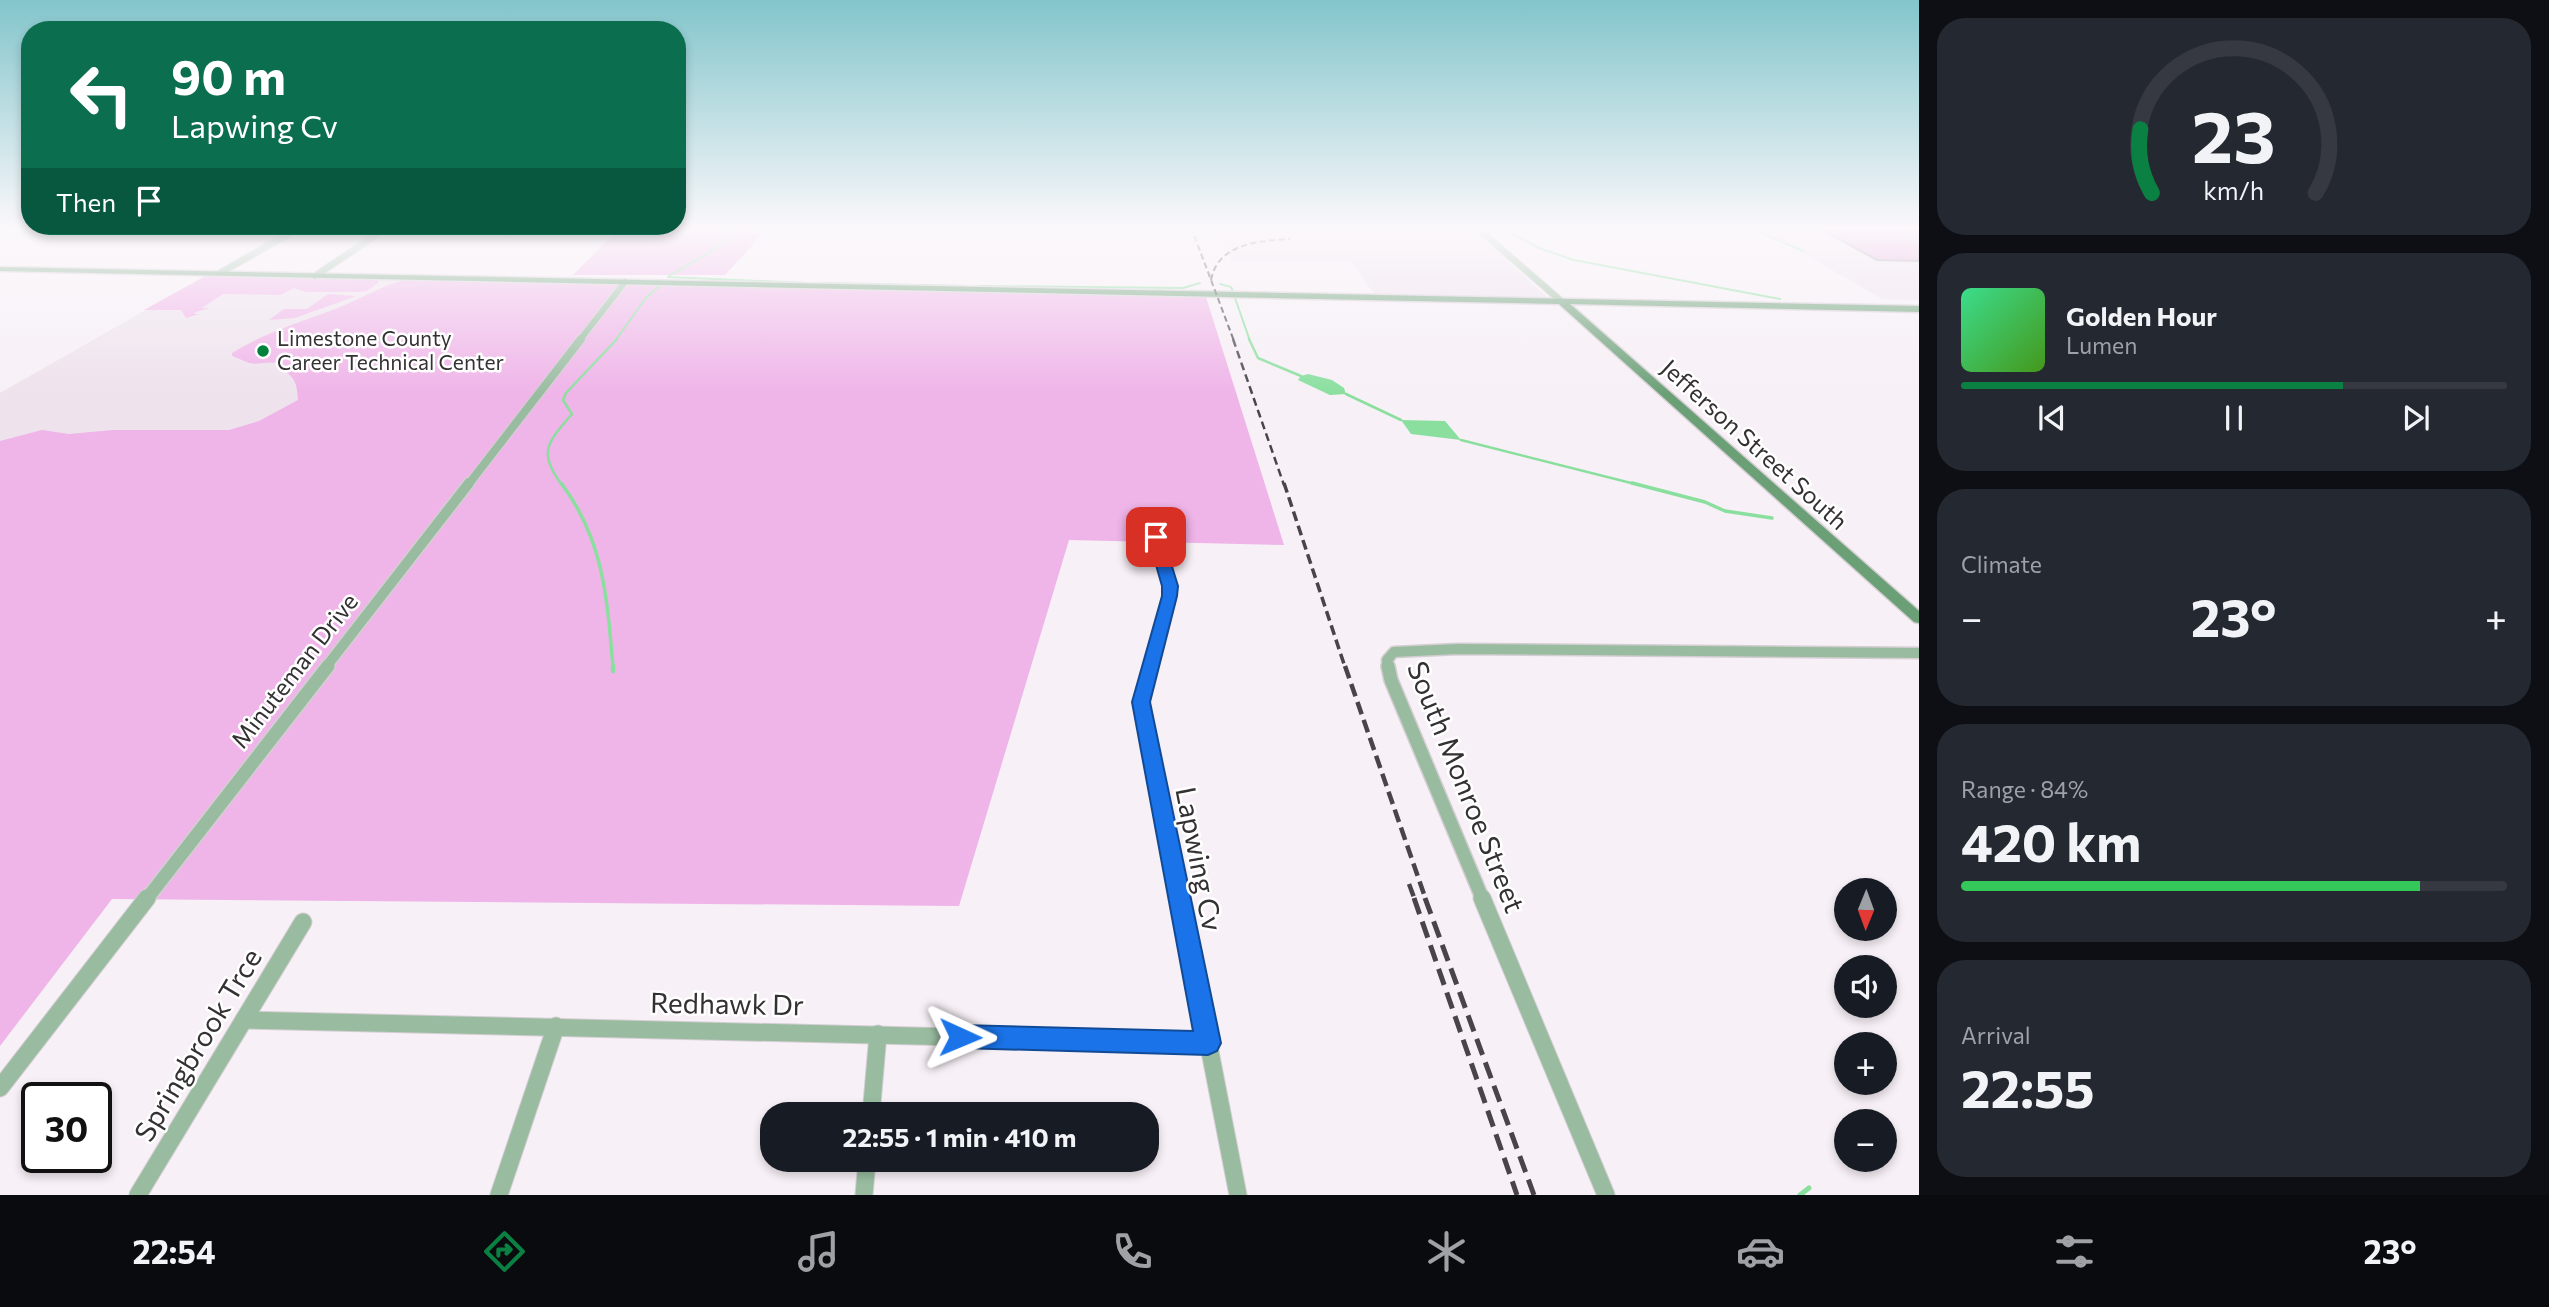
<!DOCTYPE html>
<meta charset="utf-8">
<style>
:root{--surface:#171b24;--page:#242831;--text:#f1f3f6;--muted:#9ea1a6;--line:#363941;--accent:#0b8043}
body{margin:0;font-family:Commissioner,sans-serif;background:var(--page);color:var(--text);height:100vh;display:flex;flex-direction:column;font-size:26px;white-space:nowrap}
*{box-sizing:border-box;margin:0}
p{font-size:23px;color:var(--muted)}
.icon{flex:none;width:38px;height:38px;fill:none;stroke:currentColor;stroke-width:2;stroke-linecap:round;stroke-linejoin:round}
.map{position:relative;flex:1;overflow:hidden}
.panel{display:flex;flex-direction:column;gap:18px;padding:18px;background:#0d0f14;width:630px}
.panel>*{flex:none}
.guide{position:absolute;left:21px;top:21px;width:665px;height:214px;border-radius:28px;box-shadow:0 4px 10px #0003;background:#0b6e4f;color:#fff;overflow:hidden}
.needle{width:46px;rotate:181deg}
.tools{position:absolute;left:1834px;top:878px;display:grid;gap:14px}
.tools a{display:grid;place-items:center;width:63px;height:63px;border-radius:50%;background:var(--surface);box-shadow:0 4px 10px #0003;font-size:35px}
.speed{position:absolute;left:21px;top:1082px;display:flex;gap:14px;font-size:35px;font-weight:700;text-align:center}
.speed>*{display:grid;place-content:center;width:91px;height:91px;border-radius:50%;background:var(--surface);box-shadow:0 4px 10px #0003;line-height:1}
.speed .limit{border:4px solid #111;border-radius:10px;background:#fff;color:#111}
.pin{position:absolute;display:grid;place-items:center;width:60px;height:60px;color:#fff;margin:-30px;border-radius:14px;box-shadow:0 4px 10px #0006}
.me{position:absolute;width:77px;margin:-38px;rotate:91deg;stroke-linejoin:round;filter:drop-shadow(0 0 5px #0008)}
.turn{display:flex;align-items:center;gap:24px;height:147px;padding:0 35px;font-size:32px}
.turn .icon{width:91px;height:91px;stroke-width:2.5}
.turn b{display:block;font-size:49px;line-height:60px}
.then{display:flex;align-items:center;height:66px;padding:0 35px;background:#0003;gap:14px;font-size:26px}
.big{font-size:52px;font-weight:700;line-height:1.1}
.panel .tile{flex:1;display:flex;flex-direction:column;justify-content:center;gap:10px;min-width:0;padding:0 24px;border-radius:28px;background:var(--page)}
.panel .dial{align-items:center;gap:0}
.dial svg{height:182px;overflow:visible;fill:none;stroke:var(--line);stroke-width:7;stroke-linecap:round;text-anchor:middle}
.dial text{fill:var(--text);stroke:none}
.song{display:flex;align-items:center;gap:21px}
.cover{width:84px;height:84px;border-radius:10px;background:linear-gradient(135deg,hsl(150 70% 55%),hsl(100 70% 35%))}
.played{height:7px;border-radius:4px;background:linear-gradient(90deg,var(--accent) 70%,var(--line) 70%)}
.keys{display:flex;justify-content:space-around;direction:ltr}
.heat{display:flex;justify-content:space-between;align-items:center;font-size:38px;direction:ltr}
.charge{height:10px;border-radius:5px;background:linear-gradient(90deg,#34c759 84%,var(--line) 0)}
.trip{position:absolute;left:760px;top:1102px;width:399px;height:70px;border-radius:28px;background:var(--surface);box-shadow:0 4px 10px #0003;font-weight:700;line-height:70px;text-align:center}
.menu{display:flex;height:112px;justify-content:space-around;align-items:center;background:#090b0e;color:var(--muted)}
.menu .icon{width:49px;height:49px}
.menu .active{color:var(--accent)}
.menu b{font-size:32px;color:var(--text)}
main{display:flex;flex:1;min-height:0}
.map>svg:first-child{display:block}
.built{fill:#eee2ed}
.green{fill:#efb4e8}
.water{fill:#8adf9f}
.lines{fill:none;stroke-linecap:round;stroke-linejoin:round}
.stream-far4{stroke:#8adf9f;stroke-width:2}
.stream-far3{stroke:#8adf9f;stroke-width:2.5}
.stream-far2{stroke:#8adf9f;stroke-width:3.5}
.stream-far1{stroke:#8adf9f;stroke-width:4.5}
.stream{stroke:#8adf9f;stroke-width:5}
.building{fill:#e399db;stroke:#959094;stroke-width:2}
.street-far4-casing{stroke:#d4ced3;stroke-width:8}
.street-far3-casing{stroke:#d4ced3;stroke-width:10}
.street-far2-casing{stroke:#d4ced3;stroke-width:13}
.street-far1-casing{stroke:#d4ced3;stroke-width:16}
.street-casing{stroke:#d4ced3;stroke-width:19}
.secondary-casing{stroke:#d4ced3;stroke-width:3}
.street-far4{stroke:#99bca0;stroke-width:6}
.street-far3{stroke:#99bca0;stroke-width:8}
.street-far2{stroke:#99bca0;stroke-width:10}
.street-far1{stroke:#99bca0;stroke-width:13}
.street{stroke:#99bca0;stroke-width:17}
.secondary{fill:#6ba077;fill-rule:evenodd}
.rail-far4{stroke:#484447;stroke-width:2;stroke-dasharray:6 3.5;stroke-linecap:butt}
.rail-far3{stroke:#484447;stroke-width:2.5;stroke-dasharray:8 4.5;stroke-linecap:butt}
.rail-far2{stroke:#484447;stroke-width:3.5;stroke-dasharray:10 5;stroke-linecap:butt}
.rail-far1{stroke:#484447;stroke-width:4.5;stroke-dasharray:13 6;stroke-linecap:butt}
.rail{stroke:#484447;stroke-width:5;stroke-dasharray:17 8;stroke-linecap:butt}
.route{fill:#1a73e8;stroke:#114b97;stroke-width:2}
.poi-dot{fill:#00823d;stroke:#fff;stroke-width:2.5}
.labels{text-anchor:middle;stroke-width:5;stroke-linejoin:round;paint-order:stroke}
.far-poi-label{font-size:21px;fill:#343133;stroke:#fff;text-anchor:start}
.street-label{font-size:24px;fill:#343133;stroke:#fff}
.near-street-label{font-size:28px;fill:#343133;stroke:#fff}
</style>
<main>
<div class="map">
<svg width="1919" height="1195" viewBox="0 0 1919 1195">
<rect width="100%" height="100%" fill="#f7f0f6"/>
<g class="built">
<polygon points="1216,227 1470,227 1548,298 1375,295 1351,262 1232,261"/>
<polygon points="1758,227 1919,227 1919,300 1882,299"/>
<polygon points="209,274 377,278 525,284 339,460 0,455 0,393"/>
</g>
<g class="green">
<polygon points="620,227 1029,227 977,231 768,228 725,275 573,275"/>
<polygon points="209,274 375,278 379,282 367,291 359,292 306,292 294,288 280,295 223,294 202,308 210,308 196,312 194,314 200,314 186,318 181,310 144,310"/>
<path d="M 410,279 L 1206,297 L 1284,545 L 1069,540 L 959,906 L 112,899 L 0,1046 L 0,441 L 42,430 L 69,434 L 113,430 L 229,430 L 259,421 L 298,400 C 297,385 296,378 283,370 L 285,367 C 273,358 262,366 249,363 C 243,361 238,358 232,356 L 232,353 C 266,332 301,322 338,308 C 363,298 383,284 410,279 Z"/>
<polygon points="328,294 356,296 295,318 269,320 284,309 307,309"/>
</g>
<g class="water">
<polygon points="1308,374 1332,380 1344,388 1346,394 1330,395 1298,380 1301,376"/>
<polygon points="1401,420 1445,421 1461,440 1411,434"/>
</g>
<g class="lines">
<g class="stream-far4">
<polyline points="1500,227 1539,248 1574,260 1780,299"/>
<polyline points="1748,227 1803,251"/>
<polyline points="669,276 714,250 733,227"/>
<polyline points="668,277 806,283"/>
<polyline points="821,283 965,286"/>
<polyline points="1220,284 1231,287 1233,291"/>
<polyline points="979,286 1183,288 1200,283"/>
<polyline points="1235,298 1250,341"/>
<polyline points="615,341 645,299 660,285"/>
</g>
<g class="stream-far3">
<polyline points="1249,339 1258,358 1301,376"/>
<polyline points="1346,394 1401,420"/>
<polyline points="1461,440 1639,485"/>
<path d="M 562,485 C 537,452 548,442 572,414 L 563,400 L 566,393 L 617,339"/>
</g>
<g class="stream-far2">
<path d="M 561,483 C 604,540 607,598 613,667"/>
<polyline points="1632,483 1705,502 1725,511 1772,518"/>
</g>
<polyline class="stream-far1" points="613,666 613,671"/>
<polyline class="stream" points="1800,1195 1809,1188"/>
</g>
<polygon class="building" points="1817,227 1919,227 1919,261 1877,260"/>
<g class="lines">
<defs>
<g id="street-far4">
<polyline points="1476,227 1561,301"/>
<polyline points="220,273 301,227"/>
<polyline points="315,276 388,227"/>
<polyline points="579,341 625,282"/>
</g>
<polyline id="street-far3" points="468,485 581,339"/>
<g id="street-far2">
<polyline points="326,667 469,483"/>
<polyline points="1150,667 1170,596 1170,586 1155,537"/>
<polyline points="1388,667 1387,660 1394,652 1458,649 1919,653"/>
</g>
<g id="street-far1">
<polyline points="1151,666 1141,702 1180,900"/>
<polyline points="1388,666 1391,680 1483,900"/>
<polyline points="146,900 328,666"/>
</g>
<g id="street">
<polyline points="1180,898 1238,1195"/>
<polyline points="1482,898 1606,1195"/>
<polyline points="244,1020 1208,1043"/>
<polyline points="0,1088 147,898"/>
<polyline points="871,1115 878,1034"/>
<polyline points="138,1195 303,922"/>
<polyline points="499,1195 556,1026"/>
<polyline points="864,1195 867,1160"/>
</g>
<polygon id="secondary" points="0,267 1919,306 1919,312 1570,304 1919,611 1919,623 1914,622 1559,304 0,271"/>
</defs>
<use href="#street-far4" class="street-far4-casing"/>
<use href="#street-far3" class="street-far3-casing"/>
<use href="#street-far2" class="street-far2-casing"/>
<use href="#street-far1" class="street-far1-casing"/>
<use href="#street" class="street-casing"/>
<use href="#secondary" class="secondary-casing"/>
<use href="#street-far4" class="street-far4"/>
<use href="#street-far3" class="street-far3"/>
<use href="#street-far2" class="street-far2"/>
<use href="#street-far1" class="street-far1"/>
<use href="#street" class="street"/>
<use href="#secondary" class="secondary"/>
<g class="rail-far4">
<polyline points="1191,227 1234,341"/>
<path d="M 1211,280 C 1218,243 1259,241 1290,239"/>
</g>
<polyline class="rail-far3" points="1233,339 1284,485"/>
<polyline class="rail-far2" points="1284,483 1345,667"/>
<g class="rail-far1">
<polyline points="1345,666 1426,900"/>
<polyline points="1409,884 1415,900"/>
</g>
<g class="rail">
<polyline points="1414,898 1517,1195"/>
<polyline points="1425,898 1534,1195"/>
</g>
</g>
<linearGradient id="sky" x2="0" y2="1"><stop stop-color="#82c5cb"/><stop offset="0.58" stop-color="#fbf8fb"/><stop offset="1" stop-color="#fbf8fb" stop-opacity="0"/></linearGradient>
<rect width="1919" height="394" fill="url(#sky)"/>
<polygon class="route" points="1156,532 1163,537 1178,586 1177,596 1150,702 1221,1043 1217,1051 1208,1055 960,1048 951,1045 948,1037 951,1028 960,1025 1193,1031 1132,702 1162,596 1162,586 1148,537"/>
<circle class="poi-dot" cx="263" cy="351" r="7"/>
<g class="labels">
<g class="far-poi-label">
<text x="277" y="346">Limestone County<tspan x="277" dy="24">Career Technical Center</tspan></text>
</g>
<g class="street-label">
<text transform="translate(1754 445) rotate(42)" y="8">Jefferson Street South</text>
<text transform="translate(295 671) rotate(-52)" y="8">Minuteman Drive</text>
</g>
<g class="near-street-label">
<text transform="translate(1466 787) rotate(68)" y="10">South Monroe Street</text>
<text transform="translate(1199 859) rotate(79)" y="10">Lapwing Cv</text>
<text transform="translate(727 1004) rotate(1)" y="10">Redhawk Dr</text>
<text transform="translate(198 1045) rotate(-59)" y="10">Springbrook Trce</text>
</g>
</g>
</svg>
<div class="tools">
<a><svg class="needle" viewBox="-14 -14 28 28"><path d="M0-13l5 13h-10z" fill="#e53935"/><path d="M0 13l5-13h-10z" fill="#9ea1a6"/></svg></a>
<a><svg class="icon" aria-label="sound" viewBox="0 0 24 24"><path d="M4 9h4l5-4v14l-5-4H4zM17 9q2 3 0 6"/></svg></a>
<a>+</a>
<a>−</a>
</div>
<div class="speed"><div class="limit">30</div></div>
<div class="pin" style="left:1156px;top:537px;background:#d93025"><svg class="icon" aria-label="arrive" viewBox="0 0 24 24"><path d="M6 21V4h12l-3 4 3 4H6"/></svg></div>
<svg class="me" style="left:960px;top:1037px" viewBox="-20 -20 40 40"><path d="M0-17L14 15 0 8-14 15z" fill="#1a73e8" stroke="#fff" stroke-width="4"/></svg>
<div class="trip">22:55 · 1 min · 410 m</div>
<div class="guide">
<div class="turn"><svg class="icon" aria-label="left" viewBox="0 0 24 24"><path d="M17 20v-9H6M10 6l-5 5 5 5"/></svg><div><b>90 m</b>Lapwing Cv</div></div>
<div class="then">Then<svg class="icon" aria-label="arrive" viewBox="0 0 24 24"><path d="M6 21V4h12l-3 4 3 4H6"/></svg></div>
</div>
</div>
<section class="panel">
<div class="tile dial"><svg viewBox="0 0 100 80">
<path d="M14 69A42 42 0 1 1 86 69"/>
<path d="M14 69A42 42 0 0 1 9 41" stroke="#0b8043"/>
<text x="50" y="56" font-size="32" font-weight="700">23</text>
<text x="50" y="72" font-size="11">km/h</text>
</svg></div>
<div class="tile">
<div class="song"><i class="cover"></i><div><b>Golden Hour</b><p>Lumen</p></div></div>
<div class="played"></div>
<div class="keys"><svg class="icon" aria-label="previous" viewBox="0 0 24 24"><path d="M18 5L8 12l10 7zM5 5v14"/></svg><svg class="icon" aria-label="pause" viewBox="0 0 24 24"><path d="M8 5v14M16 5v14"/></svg><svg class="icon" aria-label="next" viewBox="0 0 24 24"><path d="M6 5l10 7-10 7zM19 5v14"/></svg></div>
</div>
<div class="tile"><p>Climate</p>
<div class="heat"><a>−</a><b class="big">23°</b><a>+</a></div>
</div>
<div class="tile"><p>Range · 84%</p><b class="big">420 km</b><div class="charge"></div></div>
<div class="tile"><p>Arrival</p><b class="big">22:55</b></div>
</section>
</main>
<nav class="menu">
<b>22:54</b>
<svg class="icon active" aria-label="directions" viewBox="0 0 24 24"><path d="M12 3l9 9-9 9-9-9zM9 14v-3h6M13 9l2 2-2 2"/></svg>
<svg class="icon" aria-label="music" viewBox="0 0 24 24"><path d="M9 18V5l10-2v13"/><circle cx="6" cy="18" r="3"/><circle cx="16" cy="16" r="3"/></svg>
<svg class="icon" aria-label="phone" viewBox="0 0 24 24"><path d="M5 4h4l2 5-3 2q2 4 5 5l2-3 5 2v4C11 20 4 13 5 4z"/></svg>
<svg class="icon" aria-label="climate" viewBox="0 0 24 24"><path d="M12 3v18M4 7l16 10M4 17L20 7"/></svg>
<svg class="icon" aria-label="car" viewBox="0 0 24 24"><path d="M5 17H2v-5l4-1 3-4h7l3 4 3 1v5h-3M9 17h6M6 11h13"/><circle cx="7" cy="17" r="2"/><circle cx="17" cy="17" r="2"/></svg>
<svg class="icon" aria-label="filters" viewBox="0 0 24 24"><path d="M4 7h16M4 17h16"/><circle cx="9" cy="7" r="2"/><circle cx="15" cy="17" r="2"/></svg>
<b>23°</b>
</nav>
